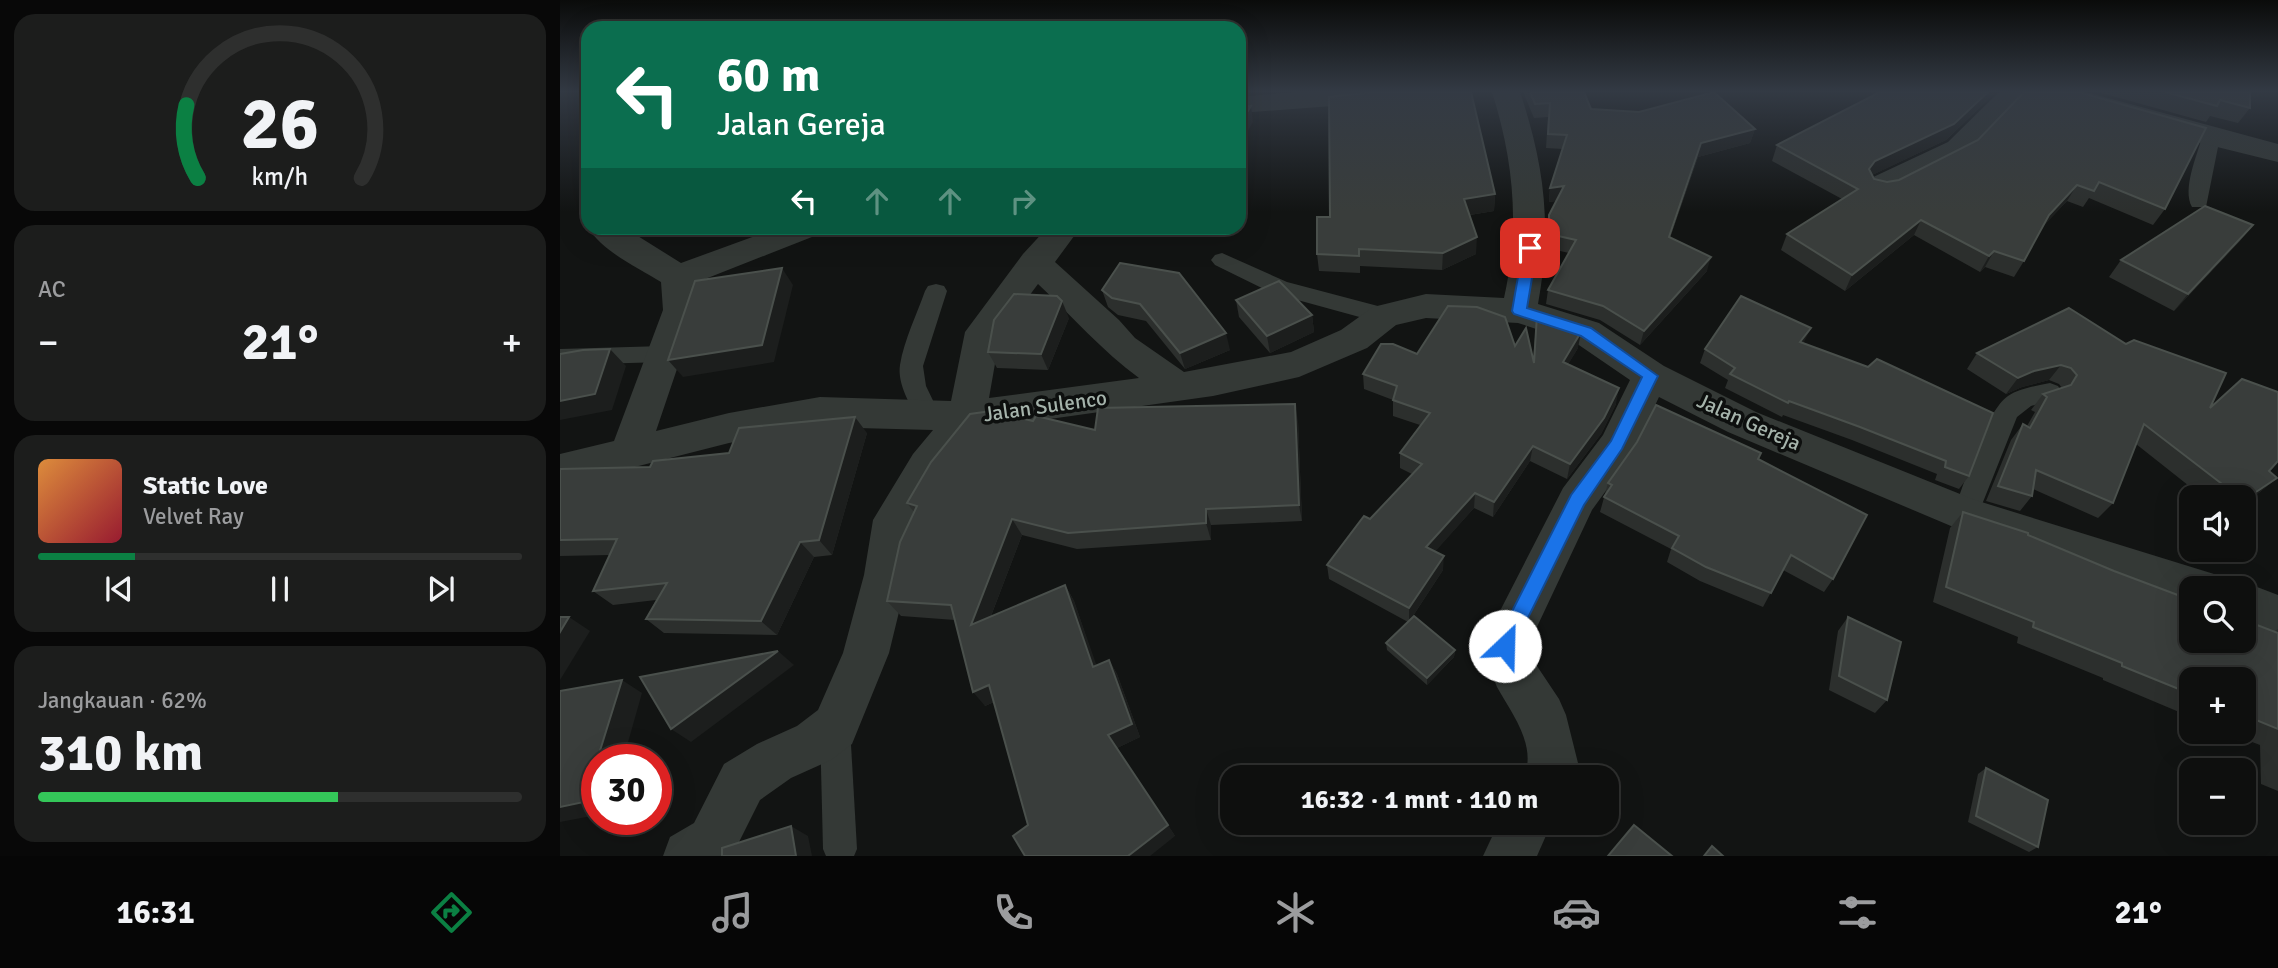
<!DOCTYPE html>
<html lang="id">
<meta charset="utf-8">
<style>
:root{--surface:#0e0f0e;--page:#1c1d1c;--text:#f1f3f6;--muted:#9b9c9e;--line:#2e2f2e;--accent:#0b8043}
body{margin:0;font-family:Signika,sans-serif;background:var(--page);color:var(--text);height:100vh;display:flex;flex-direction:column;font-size:26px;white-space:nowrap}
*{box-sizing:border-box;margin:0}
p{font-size:23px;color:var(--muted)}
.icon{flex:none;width:38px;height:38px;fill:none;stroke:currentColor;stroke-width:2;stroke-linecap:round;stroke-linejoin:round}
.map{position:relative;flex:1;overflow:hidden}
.panel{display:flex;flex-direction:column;gap:14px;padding:14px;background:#080808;width:560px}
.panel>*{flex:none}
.banner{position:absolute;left:21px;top:21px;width:665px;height:214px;border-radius:21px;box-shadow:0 7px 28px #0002,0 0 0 2px var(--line);background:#0b6e4f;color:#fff;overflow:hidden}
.controls{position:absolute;left:1619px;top:485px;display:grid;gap:14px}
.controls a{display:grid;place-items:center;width:77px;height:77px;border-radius:14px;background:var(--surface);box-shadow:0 7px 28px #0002,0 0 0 2px var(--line);font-size:35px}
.speed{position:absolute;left:21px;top:744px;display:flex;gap:14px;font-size:35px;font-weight:700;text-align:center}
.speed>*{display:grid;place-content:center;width:91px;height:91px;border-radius:50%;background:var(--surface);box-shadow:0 7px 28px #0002,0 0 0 2px var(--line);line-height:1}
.speed .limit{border:10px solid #d22;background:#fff;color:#111}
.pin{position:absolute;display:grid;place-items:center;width:60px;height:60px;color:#fff;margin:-30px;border-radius:14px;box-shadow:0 4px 10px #0006}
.me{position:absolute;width:77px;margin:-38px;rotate:24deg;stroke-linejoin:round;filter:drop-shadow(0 0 5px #0008)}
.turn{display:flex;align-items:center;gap:24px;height:147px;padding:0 21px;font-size:32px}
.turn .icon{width:91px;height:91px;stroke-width:2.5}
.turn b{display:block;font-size:49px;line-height:60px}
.lanes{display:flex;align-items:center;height:66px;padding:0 21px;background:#0003;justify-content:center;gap:35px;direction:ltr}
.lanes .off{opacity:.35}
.big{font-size:52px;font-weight:700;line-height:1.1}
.panel .card{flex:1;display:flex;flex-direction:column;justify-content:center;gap:10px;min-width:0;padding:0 24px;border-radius:21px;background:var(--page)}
.panel .dial{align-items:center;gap:0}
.dial svg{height:182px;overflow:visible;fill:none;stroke:var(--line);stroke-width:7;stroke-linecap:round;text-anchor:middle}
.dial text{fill:var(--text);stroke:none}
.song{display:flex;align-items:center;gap:21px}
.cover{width:84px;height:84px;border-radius:10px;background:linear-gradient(135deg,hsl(30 70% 55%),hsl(350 70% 35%))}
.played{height:7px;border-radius:4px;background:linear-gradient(90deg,var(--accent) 20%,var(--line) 20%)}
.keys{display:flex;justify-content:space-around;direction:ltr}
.heat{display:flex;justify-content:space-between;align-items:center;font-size:38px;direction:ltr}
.charge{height:10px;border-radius:5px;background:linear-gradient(90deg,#34c759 62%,var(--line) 0)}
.trip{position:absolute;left:660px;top:765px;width:399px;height:70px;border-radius:21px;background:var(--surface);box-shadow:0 7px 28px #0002,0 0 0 2px var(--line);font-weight:700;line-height:70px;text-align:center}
.tab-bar{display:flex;height:112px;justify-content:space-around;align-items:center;background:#060606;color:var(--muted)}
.tab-bar .icon{width:49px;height:49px}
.tab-bar .selected{color:var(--accent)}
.tab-bar b{font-size:32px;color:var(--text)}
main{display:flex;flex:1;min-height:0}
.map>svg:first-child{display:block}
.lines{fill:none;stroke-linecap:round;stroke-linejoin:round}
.service{fill:#343936;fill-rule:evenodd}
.minor{fill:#343936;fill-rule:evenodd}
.wall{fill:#2c2f2d}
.shaded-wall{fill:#1c1e1d}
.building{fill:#393d3b;stroke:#4a504c;stroke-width:2}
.route{fill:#1a73e8;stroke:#114b97;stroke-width:2}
.labels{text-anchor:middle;stroke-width:7;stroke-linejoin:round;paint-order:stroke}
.street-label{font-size:21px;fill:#a5b3ab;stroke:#0d0f0e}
</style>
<main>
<section class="panel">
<div class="card dial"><svg viewBox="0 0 100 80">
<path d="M14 69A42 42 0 1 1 86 69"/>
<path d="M14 69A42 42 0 0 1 9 37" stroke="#0b8043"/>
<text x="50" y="56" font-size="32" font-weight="700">26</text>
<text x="50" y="72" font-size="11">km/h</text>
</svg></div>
<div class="card"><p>AC</p>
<div class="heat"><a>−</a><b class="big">21°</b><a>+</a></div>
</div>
<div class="card">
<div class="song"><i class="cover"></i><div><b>Static Love</b><p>Velvet Ray</p></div></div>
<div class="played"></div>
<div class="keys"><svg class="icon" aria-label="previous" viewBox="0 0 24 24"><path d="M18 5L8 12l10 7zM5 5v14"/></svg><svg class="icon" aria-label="pause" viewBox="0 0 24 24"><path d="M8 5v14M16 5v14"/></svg><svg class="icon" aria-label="next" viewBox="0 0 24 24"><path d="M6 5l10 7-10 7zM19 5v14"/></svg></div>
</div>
<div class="card"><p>Jangkauan · 62%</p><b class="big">310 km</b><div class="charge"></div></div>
</section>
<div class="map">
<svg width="1718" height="856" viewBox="0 0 1718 856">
<rect width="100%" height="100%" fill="#121413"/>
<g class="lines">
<g class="service">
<path d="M 1651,131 L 1660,137 L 1646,207 L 1632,207 C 1622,189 1637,156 1642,137 Z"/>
<polygon points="662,253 727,282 833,310 836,316 833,322 825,324 712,293 655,265 651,260 655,255"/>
<path d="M 376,284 L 384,286 L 387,291 L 363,366 L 366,386 L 380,415 L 377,422 L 368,424 L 359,422 C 351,406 337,384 340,365 C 344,340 357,314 365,291 L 368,286 Z"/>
<polygon points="104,346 112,348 115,354 112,360 104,362 0,365 0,349"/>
<path d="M 1490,383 L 1498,386 L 1502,392 L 1498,398 L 1471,406 L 1457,417 L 1415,522 L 1406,525 L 1397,522 L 1393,514 C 1403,488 1426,410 1448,396 C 1460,388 1476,386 1490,383 Z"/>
<polygon points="275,712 286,716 290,727 297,849 294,856 266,856 263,849 260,727 264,716"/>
</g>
<g class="minor">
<polygon points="734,92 864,92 861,98 851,100 679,113 679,97"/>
<path d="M 932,92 L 960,92 C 985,167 992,227 978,304 L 1039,323 L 1104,366 L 1196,412 L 1415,500 L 1654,574 L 1661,588 L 1631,588 L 1631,605 L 1391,526 L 1168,432 L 1099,397 L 1071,456 L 1032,510 L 968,646 L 973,660 L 999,699 L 1006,715 L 1019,767 L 1015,777 L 964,777 C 977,745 952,714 937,687 C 931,674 927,660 922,646 L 1003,488 L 1043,435 L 1070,380 L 1013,341 L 958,323 L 866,318 L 836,325 L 807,348 L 739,377 L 653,396 L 418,429 L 381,476 L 354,522 L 348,575 L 329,653 L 292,744 L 271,760 L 231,778 L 200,800 L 172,856 L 103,856 L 110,837 L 134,823 L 164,764 L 197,744 L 237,726 L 258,710 L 283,653 L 304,575 L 313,520 L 353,454 L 373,430 L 260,427 L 169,443 L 0,486 L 0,454 L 54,441 L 103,310 L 101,282 C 79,268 41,251 29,228 L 65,228 L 121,263 L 217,228 L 262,228 L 257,235 L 135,283 L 137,310 L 96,431 L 169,413 L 260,397 L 391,401 L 405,332 L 463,254 L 487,228 L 520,228 L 495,262 L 559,320 L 575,338 L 624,372 L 731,352 L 781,330 L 813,307 L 866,294 L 944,298 C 960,227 954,162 932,92 ZM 478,284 C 512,316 542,351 579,378 L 429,398 L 440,335 Z"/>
<polygon points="1439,92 1468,92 1408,154 1331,193 1320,195 1309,193 1305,186 1309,179 1388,142"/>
<polygon points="1481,92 1526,92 1718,144 1718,162 1641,143 1484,98"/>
<polygon points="1684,582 1718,595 1718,636 1684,622 1684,588 1669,588"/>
<polygon points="939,822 992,822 977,856 923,856"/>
</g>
</g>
<g class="wall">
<polygon points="963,92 1024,92 1031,109 1195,129 1190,143 1138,157 1110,238 1147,271 1080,345 1040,320 986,304 988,290 1009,253 987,248 988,229 989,215 996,201 989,202 990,188 1003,149 986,148 988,117 974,118"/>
<polygon points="1311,92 1436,92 1386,140 1312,175 1314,179 1327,182 1339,180 1418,140 1464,92 1605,209 1593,225 1529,198 1523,207 1507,201 1482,227 1464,261 1454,277 1425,267 1420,272 1354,235 1285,291 1221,250 1227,234 1282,199 1212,161 1217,145 1316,95"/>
<polygon points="1538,92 1690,92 1690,108 1678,123 1650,116 1646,122"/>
<polygon points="935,194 934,211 910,215 916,254 882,270 800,266 800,273 759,271 757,254 770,217"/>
<polygon points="1693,225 1679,242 1614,311 1549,277 1561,260"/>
<polygon points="560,263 670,350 625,369 586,321 558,315 548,307 542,290"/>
<polygon points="676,300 752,315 754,332 710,353 679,317"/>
<polygon points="1509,308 1650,408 1709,471 1717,478 1700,492 1684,503 1684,497 1643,497 1576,444 1553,503 1538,518 1473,489 1472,496 1460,511 1426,501 1451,440 1463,424 1467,426 1475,412 1471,410 1483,394 1502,388 1499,384 1489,380 1462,387 1446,394 1407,369 1417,353"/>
<polygon points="977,315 1018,348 1008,364 1056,404 1041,434 1007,479 970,461 933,517 914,508 875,551 883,570 851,619 895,650 894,657 867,685 827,650 826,643 848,622 769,579 767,565 852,474 840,468 840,453 860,425 833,416 833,400 804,389 803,374 857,354 955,346 973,359"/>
<polygon points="509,318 488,370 437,368 428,352"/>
<polygon points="1244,343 1409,476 1399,489 1375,480 1377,474 1292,440 1223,415 1222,417 1165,388 1168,380 1140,363 1145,349"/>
<polygon points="473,421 535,430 738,421 742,521 651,525 651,540 517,549 462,535 431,616 505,585 514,601 536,666 549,660 557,674 580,737 557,748 615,836 468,825 434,702 425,706 395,620 341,616 327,601 354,512 347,503"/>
<polygon points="307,433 272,555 254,557 217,635 104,633 86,619 96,600 53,605 33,591 50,555 0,556 0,469 90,467 169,453"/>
<polygon points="1198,459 1273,579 1264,592 1223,570 1203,607 1140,581 1107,562 1111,549 1040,512 1048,483"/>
<polygon points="1403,512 1468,535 1554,571 1714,632 1718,629 1718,791 1701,784 1700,745 1666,732 1684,732 1684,679 1631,679 1631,717 1543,680 1543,678 1457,643 1458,637 1373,602 1390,528"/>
<polygon points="1288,617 1327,700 1315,713 1269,690 1278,631"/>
<polygon points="1426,768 1478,847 1469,852 1408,822 1418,774"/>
</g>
<g class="shaded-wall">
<polygon points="1428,92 1436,92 1386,140 1308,177 1309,169 1315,161"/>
<polygon points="691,106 693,122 679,146 679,125"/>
<polygon points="1195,129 1190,143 1138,157 1105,252 1109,237 1141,143"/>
<polygon points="1517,185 1507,201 1479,231 1489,215"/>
<polygon points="1004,186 1002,200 989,202 990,188"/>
<polygon points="935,194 934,211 903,216 904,199"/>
<polygon points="1361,220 1354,235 1285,291 1292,275"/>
<polygon points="1693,225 1679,242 1614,311 1628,294"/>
<polygon points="917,237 916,254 882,270 883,253"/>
<polygon points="1434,251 1425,267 1420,272 1429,256"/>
<polygon points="1151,257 1147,271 1080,345 1084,331"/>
<polygon points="222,268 233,285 214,362 123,377 108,360"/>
<polygon points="502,301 509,318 488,370 481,354"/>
<polygon points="752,315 754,332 710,353 707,336"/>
<polygon points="1251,328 1244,342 1234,356 1240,342"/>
<polygon points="1021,332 1018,348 1000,378 1003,362"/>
<polygon points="666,333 670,350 625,369 620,353"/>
<polygon points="50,349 66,366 52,410 0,420 0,401"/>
<polygon points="1501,365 1489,380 1462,387 1446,394 1458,378 1474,371"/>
<polygon points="1059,388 1056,404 1041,434 1007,479 1010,464"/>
<polygon points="735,404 738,421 742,521 739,505"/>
<polygon points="295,417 307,433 272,555 259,540"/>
<polygon points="973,446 970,461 933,517 934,502"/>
<polygon points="1717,478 1700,492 1684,503 1684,500"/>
<polygon points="915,493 914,508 866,562 866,547"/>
<polygon points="646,509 651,525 651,540 646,523"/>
<polygon points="452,519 462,535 422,639 411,625"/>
<polygon points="240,542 254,557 217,635 201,621"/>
<polygon points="884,556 883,570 849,622 849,608"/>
<polygon points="505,585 514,601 542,681 533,667"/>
<polygon points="9,617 30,631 0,680 0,632"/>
<polygon points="895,650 894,657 867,685 867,678"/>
<polygon points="218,651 234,665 131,742 111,729"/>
<polygon points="549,660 557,674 580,737 557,748 548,735"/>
<polygon points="62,680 82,693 63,760 37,760"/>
<polygon points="429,685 440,699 425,706 413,692"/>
<polygon points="37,761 37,815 0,822 0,807"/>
<polygon points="608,825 615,836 590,856 568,856"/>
<polygon points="231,826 248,836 252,856 236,856"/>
</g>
<g class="building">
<polygon points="815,92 911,92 935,194 904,199 917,237 883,253 799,249 799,256 757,254 757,217 770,217 769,97"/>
<polygon points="970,92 1024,92 1031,109 1079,112 1154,92 1195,129 1141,143 1109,237 1151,257 1084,331 1043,306 988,290 1016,240 989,234 989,215 1004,186 990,188 1007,135 988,134 990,103 975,104"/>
<polygon points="1320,92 1428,92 1394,124 1315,161 1309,169 1314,179 1327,182 1339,180 1418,140 1464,92 1518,92 1646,128 1605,209 1539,182 1534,191 1517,185 1489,215 1464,261 1434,251 1429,256 1361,220 1292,275 1227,234 1298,189 1217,145"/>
<polygon points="1605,92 1690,92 1690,108 1660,100 1657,106"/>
<polygon points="691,106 679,125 679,107"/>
<polygon points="1645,206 1693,225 1628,294 1561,260"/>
<polygon points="560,263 619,273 666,333 620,353 580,304 552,298 542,290"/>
<polygon points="222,268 202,345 108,360 135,281"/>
<polygon points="719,281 752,315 707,336 676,300"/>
<polygon points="454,294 497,296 502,301 481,354 428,352 434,320"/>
<polygon points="1181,296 1251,328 1240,342 1308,367 1317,359 1433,413 1409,476 1385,467 1386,461 1300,427 1229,401 1228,403 1170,374 1175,368 1145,349"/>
<polygon points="888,306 917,307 945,317 955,346 966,328 974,363 977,315 1021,332 1003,362 1059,388 1044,418 1010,464 973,446 934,502 915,493 866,547 884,556 849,608 767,565 804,516 810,519 862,464 840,453 870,413 833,400 837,386 803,374 821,344 833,344 857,354"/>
<polygon points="1509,308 1566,344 1574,340 1666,373 1650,408 1682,379 1718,392 1718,461 1709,471 1717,478 1684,500 1684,497 1679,497 1584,424 1553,503 1476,470 1472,496 1438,486 1463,424 1470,428 1487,397 1483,394 1511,385 1517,375 1511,368 1501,365 1474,371 1458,378 1417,353"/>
<polygon points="50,349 35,394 0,401 0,354 23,350"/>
<polygon points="735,404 739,505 646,509 646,523 508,533 452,519 411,625 505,585 533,667 549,660 572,724 548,735 608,825 568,856 465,856 453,836 468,825 429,685 413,692 391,605 327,601 340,542 357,506 347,503 371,462 410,414 431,411 473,421 476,416 535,430 538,408"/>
<polygon points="1096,405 1201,453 1198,459 1307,515 1273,579 1231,555 1211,593 1146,567 1112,548 1119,536 1044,497 1052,485 1048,483 1077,442"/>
<polygon points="295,417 259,540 240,542 201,621 86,619 107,583 33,591 57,539 0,540 0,469 90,467 93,461 169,453 179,428"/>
<polygon points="1403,512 1468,533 1468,535 1554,571 1631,600 1631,640 1684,640 1684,620 1718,633 1718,729 1684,715 1684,679 1631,679 1631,694 1562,666 1562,663 1473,627 1474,622 1386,587"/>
<polygon points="854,616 895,650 867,678 826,643"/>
<polygon points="0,617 9,617 0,632"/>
<polygon points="1288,617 1341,642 1327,700 1279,676"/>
<polygon points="218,651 111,729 80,677"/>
<polygon points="62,680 24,802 0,807 0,691"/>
<polygon points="1426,768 1488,800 1478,847 1416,816"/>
<polygon points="1074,825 1112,856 1048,856"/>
<polygon points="231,826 236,856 162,856 162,848"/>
<polygon points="1152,846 1163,856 1144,856"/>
</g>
<linearGradient id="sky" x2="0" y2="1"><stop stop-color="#0a0b0a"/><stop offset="0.43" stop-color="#333a44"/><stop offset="1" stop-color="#333a44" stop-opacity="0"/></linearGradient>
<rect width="1718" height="212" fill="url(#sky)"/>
<polygon class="route" points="970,244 977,248 967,308 1031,328 1098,376 1062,449 1024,505 951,652 945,654 938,652 935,646 938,639 1011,495 1051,441 1082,377 1021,336 954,314 952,311 963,248"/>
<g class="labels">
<g class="street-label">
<text transform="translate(485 406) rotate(-8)" y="7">Jalan Sulenco</text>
<text transform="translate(1189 422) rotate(24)" y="7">Jalan Gereja</text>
</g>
</g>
</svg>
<div class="controls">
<a><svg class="icon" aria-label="sound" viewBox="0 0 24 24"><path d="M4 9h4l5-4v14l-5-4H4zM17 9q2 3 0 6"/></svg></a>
<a><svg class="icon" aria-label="search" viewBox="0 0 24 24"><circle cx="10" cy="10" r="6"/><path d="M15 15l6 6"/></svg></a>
<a>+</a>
<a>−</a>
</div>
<div class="speed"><div class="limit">30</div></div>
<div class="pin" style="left:970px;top:248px;background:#d93025"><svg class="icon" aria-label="arrive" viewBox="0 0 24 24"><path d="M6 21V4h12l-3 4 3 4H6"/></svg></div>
<svg class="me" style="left:945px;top:646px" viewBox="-20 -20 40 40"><circle r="19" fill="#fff"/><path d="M0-13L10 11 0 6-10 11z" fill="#1a73e8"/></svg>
<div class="trip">16:32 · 1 mnt · 110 m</div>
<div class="banner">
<div class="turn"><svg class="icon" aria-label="left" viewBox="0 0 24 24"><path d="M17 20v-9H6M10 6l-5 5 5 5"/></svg><div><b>60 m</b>Jalan Gereja</div></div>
<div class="lanes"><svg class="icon" aria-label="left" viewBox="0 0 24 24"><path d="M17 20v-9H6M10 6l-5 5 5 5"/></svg><svg class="icon off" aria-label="ahead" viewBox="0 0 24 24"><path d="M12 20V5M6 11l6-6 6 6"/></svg><svg class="icon off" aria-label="ahead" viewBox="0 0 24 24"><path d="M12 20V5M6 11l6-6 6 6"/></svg><svg class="icon off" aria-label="right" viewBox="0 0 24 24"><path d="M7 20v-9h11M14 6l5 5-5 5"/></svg></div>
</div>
</div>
</main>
<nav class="tab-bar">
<b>16:31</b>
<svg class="icon selected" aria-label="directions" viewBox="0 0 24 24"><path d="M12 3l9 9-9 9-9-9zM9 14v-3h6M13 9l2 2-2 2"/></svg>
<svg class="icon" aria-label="music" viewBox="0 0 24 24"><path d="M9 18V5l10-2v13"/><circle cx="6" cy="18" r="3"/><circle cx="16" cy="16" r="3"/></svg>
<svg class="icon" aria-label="phone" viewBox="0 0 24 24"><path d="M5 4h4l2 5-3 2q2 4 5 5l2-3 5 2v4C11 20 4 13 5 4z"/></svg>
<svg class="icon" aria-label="climate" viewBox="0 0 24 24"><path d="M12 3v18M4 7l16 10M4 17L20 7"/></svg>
<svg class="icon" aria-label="car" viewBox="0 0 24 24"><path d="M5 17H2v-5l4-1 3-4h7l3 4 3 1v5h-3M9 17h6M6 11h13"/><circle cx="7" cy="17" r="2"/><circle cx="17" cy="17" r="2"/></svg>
<svg class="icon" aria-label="filters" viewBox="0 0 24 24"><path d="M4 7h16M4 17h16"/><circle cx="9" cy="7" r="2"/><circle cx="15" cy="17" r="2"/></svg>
<b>21°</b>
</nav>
